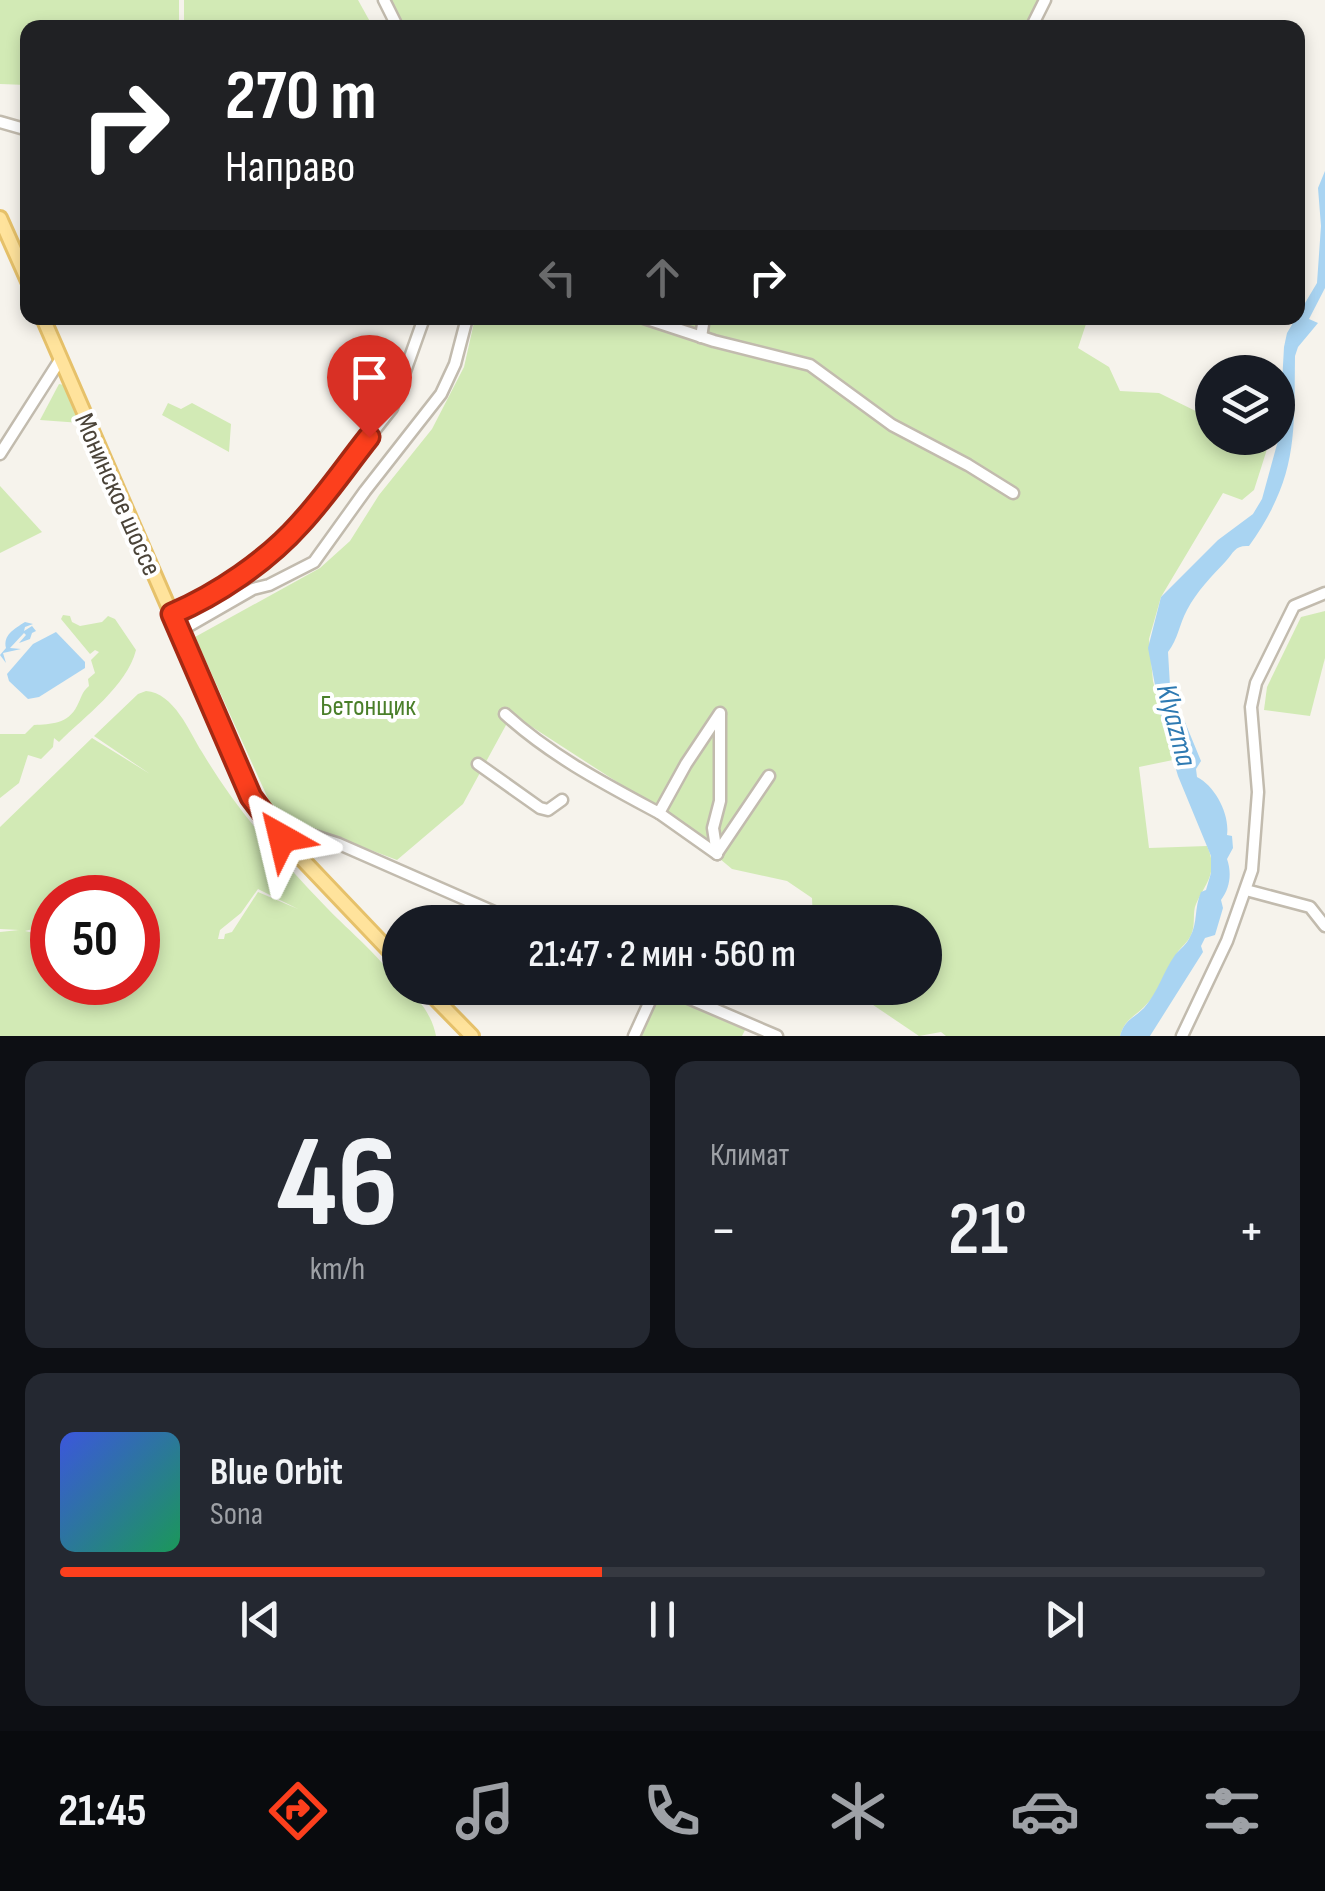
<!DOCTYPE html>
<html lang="ru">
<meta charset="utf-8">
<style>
:root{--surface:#171b24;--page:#242831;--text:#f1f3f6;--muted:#9ea1a6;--line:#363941;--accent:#fc3f1d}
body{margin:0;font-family:"Sofia Sans Condensed",sans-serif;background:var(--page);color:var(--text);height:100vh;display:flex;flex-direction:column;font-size:38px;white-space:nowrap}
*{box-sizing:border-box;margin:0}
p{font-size:32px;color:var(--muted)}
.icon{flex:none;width:55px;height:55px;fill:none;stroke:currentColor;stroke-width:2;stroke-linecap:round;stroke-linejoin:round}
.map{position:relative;height:1036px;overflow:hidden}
.drawer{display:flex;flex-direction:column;gap:25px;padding:25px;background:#0d0f14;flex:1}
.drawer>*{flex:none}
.hud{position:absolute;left:20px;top:20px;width:1285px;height:305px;border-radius:20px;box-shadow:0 5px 15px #0003;background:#202124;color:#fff;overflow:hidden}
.buttons{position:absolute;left:1195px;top:355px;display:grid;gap:20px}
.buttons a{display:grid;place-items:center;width:100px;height:100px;border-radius:50%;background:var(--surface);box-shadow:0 5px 15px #0003;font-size:50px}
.speed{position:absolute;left:30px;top:875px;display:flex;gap:20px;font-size:50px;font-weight:700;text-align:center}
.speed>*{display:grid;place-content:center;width:130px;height:130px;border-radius:50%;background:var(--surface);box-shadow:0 5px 15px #0003;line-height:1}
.speed .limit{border:15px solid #d22;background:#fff;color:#111}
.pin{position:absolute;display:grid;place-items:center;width:85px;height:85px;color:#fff;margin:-102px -42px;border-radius:50% 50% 50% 0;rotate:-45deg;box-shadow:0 0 10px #0007}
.pin .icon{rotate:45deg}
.me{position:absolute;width:110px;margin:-55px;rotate:323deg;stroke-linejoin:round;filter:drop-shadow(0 0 8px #0008)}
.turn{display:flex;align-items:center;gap:35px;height:210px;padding:0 40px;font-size:45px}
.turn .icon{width:130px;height:130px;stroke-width:2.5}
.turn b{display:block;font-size:70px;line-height:85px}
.lanes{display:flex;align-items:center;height:95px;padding:0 40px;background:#0003;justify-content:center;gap:50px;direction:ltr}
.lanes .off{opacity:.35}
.big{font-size:75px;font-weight:600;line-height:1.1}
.drawer .tile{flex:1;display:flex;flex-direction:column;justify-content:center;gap:15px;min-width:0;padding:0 35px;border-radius:20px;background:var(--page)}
.drawer .dial{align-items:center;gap:0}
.dial b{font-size:130px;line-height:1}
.song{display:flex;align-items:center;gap:30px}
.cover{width:120px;height:120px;border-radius:15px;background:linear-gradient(135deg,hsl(230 70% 55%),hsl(150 70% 35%))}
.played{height:10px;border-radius:5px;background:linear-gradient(90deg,var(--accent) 45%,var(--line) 45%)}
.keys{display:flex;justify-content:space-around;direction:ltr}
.heat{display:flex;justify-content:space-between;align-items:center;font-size:55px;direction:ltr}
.drawer .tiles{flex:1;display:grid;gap:25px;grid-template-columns:1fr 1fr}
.tile:last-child{grid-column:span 2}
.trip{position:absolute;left:382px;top:905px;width:560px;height:100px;border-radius:50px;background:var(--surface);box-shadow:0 5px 15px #0003;font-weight:600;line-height:100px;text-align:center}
.dock{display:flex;height:160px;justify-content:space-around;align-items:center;background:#090b0e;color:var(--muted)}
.dock .icon{width:70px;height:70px}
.dock .current{color:var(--accent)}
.dock b{font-size:45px;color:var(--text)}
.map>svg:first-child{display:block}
.green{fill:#d2eab5;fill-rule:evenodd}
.water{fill:#a9d4f2}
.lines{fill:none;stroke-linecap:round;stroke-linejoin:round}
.minor-casing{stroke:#c2bbae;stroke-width:15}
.major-casing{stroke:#e6c16a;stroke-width:18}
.minor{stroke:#fff;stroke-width:10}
.major{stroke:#ffe39c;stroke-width:12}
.route-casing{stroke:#a42913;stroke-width:25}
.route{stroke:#fc3f1d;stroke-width:18}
.labels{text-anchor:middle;stroke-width:8;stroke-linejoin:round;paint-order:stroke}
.street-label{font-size:28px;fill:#4b4439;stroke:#fff}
.park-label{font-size:28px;fill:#4a7f2a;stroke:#fff}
.water-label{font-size:30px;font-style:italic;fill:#2e7ab2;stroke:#fff}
</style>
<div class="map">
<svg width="1325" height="1036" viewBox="0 0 1325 1036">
<rect width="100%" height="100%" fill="#f6f3ec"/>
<g class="green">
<polygon points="0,0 179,0 179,27 28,28 27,85 0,84"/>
<polygon points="184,0 358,0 373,27 184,27"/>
<polygon points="381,0 1041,0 1027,28 393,28"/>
<path d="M 475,318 L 1088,318 L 1078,348 L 1109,367 L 1120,391 L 1159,393 L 1212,419 L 1212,438 L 1250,438 L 1268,446 L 1254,490 L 1242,500 L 1223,493 L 1161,597 L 1149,639 L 1153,681 L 1173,760 L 1139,767 L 1149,848 L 1207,846 C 1219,872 1206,882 1196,904 C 1192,913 1196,925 1191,935 C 1188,942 1181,947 1177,953 C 1165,971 1160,992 1144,1007 C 1133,1018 1125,1019 1120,1036 L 946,1036 L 941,1032 L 919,1036 L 848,988 L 925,988 L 925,922 L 813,922 L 812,898 L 787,881 L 732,869 L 665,813 L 512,714 L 463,804 L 397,860 L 275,814 L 195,637 L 320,568 L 350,541 L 379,495 L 432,429 L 464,367 Z"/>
<polygon points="59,384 64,385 81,423 40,420"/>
<polygon points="168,403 181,409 192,403 231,424 229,452 162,415"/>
<polygon points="0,486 42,532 0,553"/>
<polygon points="1325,611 1325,658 1310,716 1264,710 1267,687 1301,617"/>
<path d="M 63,615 L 70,616 L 72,622 L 80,626 L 102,622 L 108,616 L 115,619 L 136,650 C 127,686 84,717 59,742 L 54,738 L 53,747 L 41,759 L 28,755 L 19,783 L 0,798 L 0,734 L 25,734 L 34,725 C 51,724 68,724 77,706 C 82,697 81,693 89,686 L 88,679 L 95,673 L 91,660 L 99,652 L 95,650 L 90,654 L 61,619 Z"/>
<path d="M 146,691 C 174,693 189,731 202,752 C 237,811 280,859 327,908 C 348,930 387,962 400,988 C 418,993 433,1018 436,1036 L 0,1036 L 0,932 L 19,930 L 0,929 L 0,827 L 92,738 L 150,774 L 94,736 L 138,694 ZM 258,889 L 298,909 L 258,892 L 232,932 L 225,934 L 224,939 L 218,939 L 220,930 L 241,913 ZM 52,898 L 138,898 L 138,906 L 150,912 L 143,918 L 140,917 L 141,912 L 138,913 L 138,982 L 52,982 L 52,928 L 34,933 L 25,931 L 52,924 Z"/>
<polygon points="660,993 745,1030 742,1036 641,1036"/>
</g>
<g class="water">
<path d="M 1325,171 L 1325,288 L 1309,319 L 1318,323 L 1298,347 L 1295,356 C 1294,436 1298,477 1249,546 C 1235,545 1234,552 1226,561 C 1212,576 1197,591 1187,610 C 1179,625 1178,639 1168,652 L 1170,686 L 1201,761 L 1196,769 L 1197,777 C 1215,786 1230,814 1227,835 L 1232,836 L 1233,848 L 1227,859 C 1232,873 1230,888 1221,900 L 1223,908 L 1215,935 L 1205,938 L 1201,946 L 1203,952 L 1150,1036 L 1120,1036 C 1125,1019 1133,1019 1144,1008 C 1158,992 1163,972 1175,955 C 1180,949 1187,944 1190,937 C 1198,923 1194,908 1201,892 L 1206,890 L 1211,873 L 1211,856 L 1178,776 L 1162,722 L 1148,648 L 1161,597 L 1218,540 L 1253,514 L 1262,499 L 1279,437 L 1284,347 L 1287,333 L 1317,283 L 1321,226 L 1318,188 Z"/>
<path d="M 25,622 L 33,624 L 25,627 L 24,631 L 32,626 L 36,631 L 32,633 L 30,639 L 19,643 L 26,635 L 24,633 L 10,648 L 21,649 L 3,653 L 6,663 L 0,655 L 6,648 C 3,635 14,629 25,622 Z"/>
<polygon points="56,632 85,662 85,668 39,697 28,699 9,681 7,674 33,644"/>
</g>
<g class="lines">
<defs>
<g id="minor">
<polyline points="384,0 398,28"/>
<polyline points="1031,28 1045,0"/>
<polyline points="0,122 28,130"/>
<polyline points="644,318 714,341 810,365 892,425 968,465 1013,493"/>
<polyline points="701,337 704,318"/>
<polyline points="0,454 60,360"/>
<polyline points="172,614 196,604 269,553 300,525 392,408 424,318"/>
<polyline points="180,631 253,589 269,585 314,562 365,491 441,394 455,364 467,318"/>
<path d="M 505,714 C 551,756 605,784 659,813 L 686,764 L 720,713"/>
<polyline points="478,764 540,808 548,810 562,800"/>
<polyline points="659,813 717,854"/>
<polyline points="268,821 339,844 517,922"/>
<polyline points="717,853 769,776"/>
<polyline points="717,854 713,828 720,801 720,714"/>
<polyline points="1246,890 1310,907 1325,926"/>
<polyline points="665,988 777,1036"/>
<polyline points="634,1036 656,988"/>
<polyline points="1182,1036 1227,941 1252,870 1258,792 1251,707 1256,683 1294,606 1325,593"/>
</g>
<g id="major">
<polyline points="0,218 28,281"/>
<polyline points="43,318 251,797 282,838 400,962"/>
<polyline points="425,988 472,1036"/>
</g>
</defs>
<use href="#minor" class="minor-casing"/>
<use href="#major" class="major-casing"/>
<use href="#minor" class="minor"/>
<use href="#major" class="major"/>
</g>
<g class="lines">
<defs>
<path id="route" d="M 282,838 L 251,797 L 172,614 C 217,595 267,561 300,524 C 325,497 346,466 369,437"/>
</defs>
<use href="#route" class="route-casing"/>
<use href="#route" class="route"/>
</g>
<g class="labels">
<g class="street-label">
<text transform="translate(119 494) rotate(66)" y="10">Монинское шоссе</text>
</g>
<g class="park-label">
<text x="368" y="715">Бетонщик</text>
</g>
<g class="water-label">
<text transform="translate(1177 725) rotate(75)" y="10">Klyazma</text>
</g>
</g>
</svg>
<div class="buttons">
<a><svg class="icon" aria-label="layers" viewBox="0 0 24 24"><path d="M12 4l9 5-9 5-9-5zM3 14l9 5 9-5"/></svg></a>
</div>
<div class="speed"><div class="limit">50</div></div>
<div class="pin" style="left:369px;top:437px;background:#d93025"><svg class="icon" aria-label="arrive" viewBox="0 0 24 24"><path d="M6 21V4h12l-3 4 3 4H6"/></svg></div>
<svg class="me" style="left:282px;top:838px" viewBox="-20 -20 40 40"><path d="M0-17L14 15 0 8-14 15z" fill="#fc3f1d" stroke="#fff" stroke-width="4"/></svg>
<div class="trip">21:47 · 2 мин · 560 m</div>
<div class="hud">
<div class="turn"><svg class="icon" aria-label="right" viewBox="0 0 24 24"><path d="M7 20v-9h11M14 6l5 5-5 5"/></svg><div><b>270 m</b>Направо</div></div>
<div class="lanes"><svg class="icon off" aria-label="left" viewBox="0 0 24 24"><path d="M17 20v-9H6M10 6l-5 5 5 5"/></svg><svg class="icon off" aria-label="ahead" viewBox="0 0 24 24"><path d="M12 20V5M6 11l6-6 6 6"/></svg><svg class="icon" aria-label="right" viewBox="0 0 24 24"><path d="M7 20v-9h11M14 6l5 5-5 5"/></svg></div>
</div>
</div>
<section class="drawer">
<div class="tiles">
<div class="tile dial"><b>46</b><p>km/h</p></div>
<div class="tile"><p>Климат</p>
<div class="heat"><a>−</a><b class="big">21°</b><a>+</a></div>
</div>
<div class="tile">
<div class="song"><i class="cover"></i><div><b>Blue Orbit</b><p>Sona</p></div></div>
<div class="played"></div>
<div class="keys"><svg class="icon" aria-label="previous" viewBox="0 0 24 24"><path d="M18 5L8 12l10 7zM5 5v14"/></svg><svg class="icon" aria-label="pause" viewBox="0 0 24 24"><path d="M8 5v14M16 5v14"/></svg><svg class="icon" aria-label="next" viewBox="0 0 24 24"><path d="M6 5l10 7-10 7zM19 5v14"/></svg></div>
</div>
</div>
</section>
<nav class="dock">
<b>21:45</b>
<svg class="icon current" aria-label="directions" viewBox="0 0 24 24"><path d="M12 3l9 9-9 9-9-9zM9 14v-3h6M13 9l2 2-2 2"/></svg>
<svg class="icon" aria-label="music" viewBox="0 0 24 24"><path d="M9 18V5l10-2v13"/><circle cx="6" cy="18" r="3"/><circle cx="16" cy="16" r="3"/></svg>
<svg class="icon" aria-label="phone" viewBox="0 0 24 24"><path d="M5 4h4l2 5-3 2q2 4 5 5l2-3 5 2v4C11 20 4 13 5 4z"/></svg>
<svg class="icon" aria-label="climate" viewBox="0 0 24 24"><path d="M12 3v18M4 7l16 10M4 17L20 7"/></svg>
<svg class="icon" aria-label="car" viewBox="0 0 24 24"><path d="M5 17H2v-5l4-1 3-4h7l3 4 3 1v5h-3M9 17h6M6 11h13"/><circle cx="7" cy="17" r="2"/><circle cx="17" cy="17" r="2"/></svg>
<svg class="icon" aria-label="filters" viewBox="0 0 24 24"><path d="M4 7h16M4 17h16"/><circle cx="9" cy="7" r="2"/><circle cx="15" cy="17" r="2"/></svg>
</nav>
